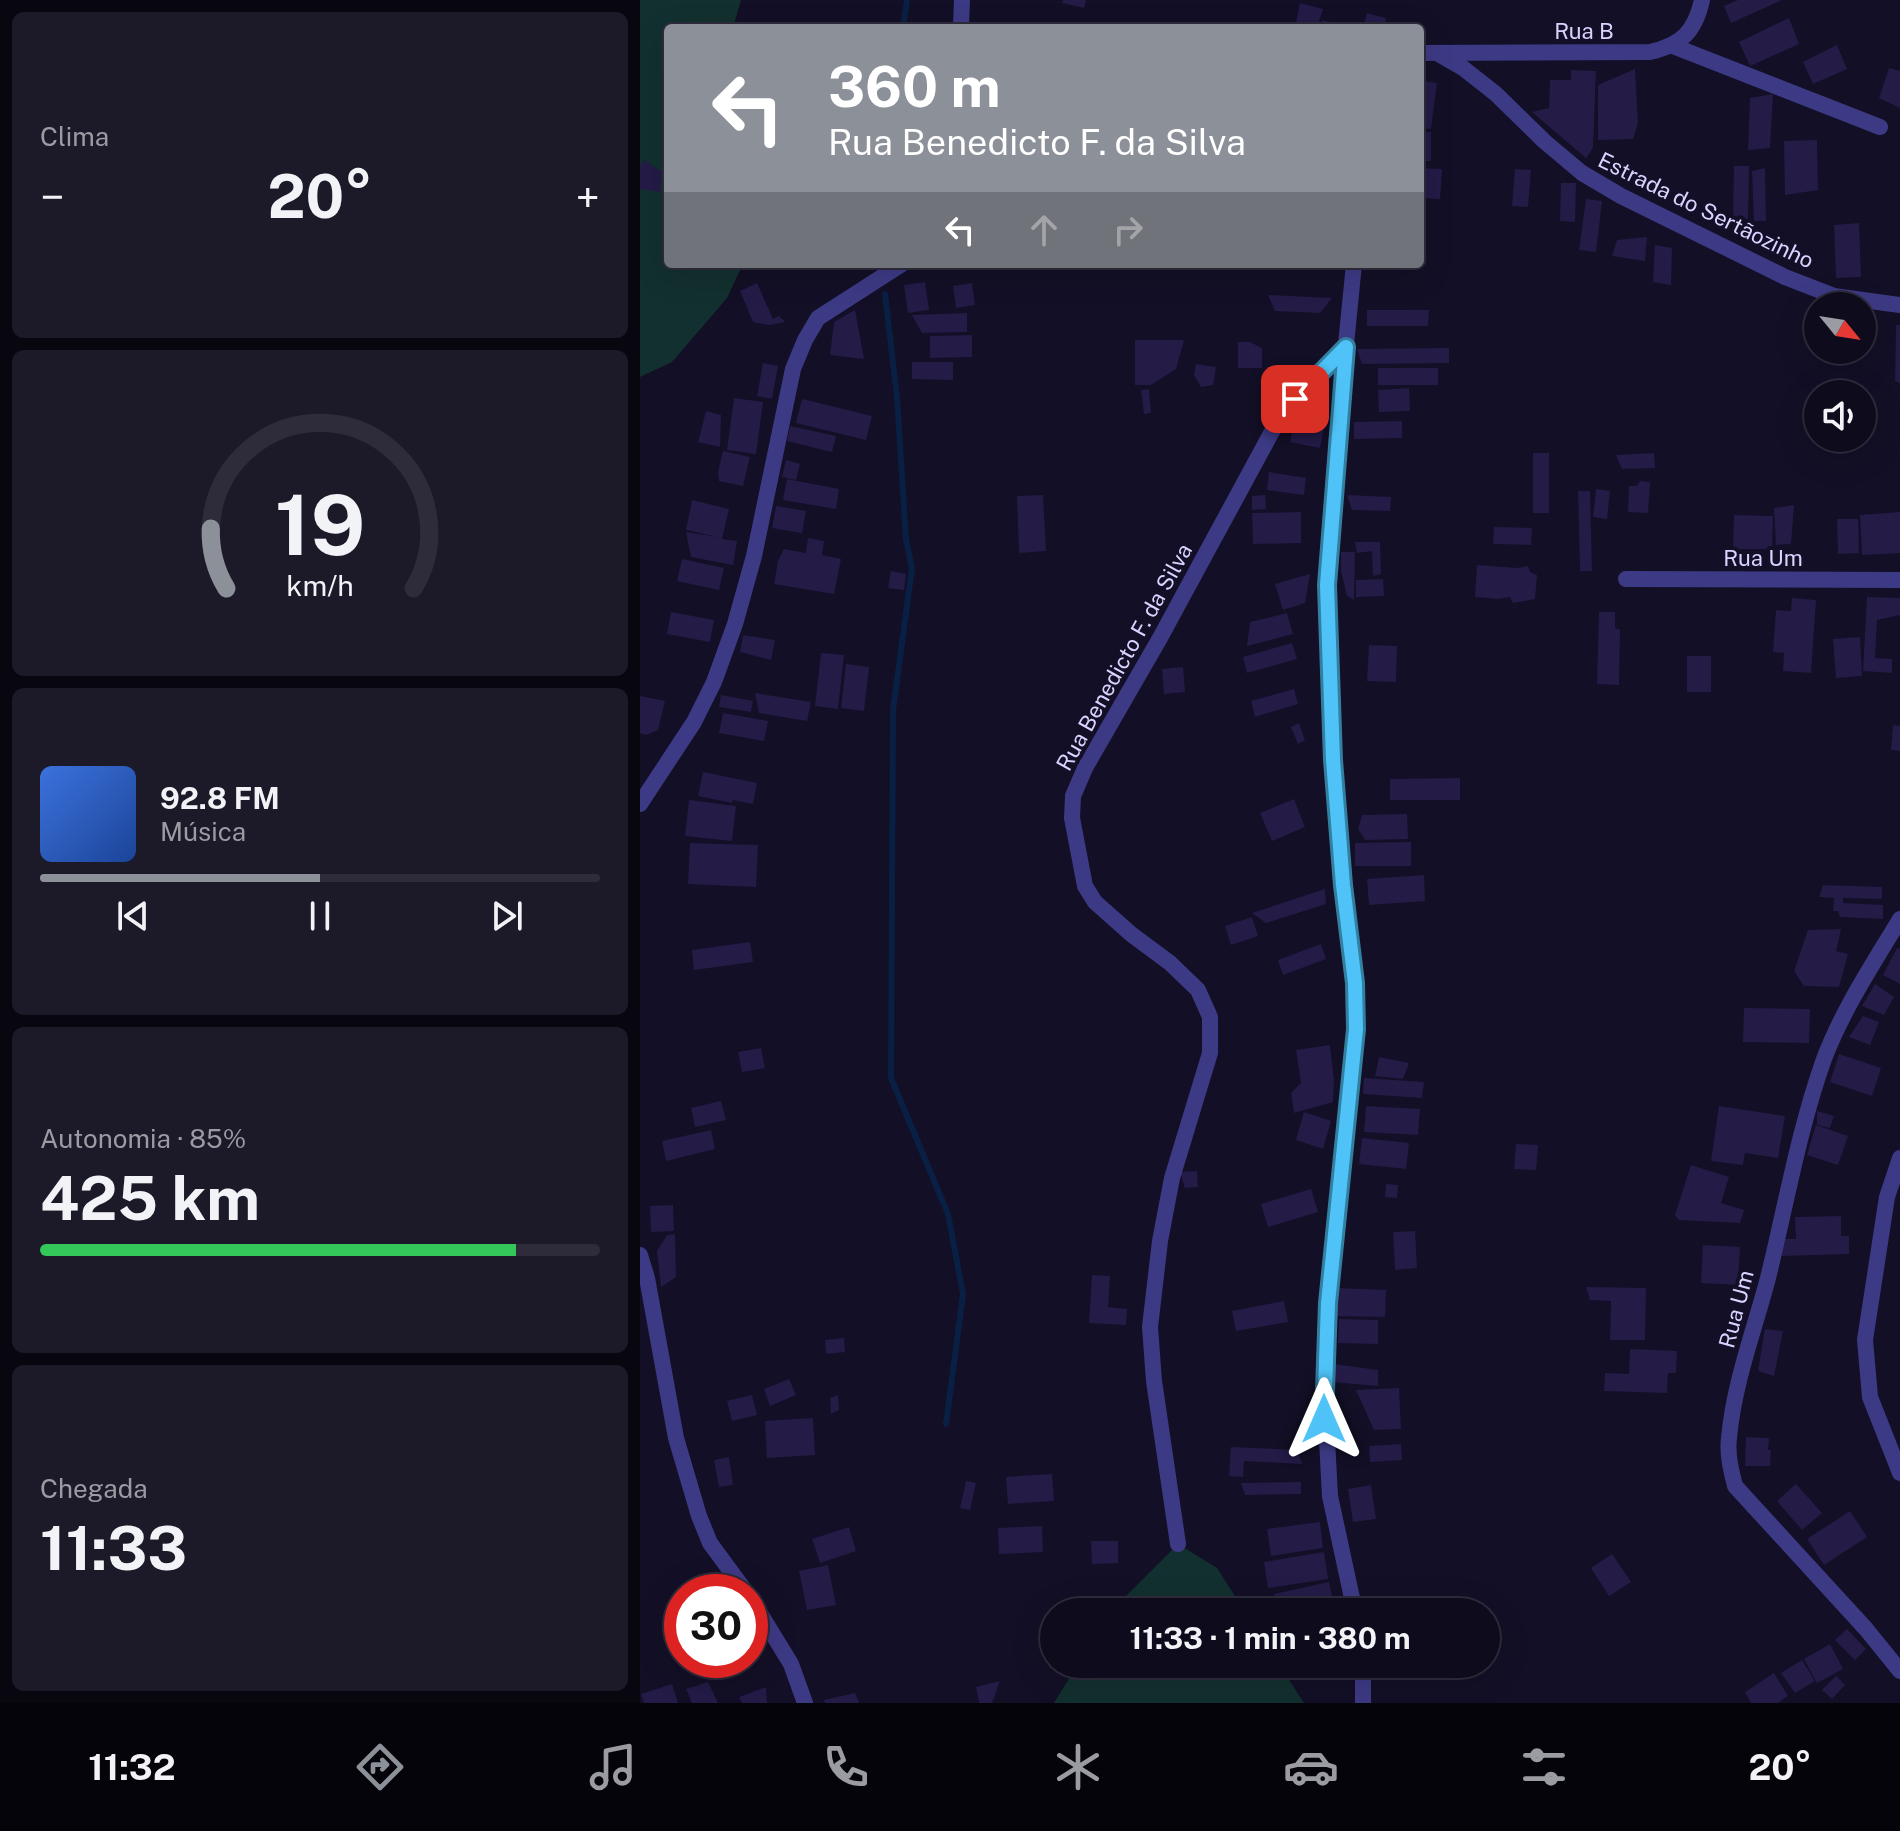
<!DOCTYPE html>
<html lang="pt">
<meta charset="utf-8">
<style>
:root{--surface:#0e0b1c;--page:#1c1929;--text:#f1f3f6;--muted:#9b9ba3;--line:#2e2b3b;--accent:#8c9099}
body{margin:0;font-family:"Public Sans",sans-serif;background:var(--page);color:var(--text);height:100vh;display:flex;flex-direction:column;font-size:30px;white-space:nowrap}
*{box-sizing:border-box;margin:0}
p{font-size:26px;color:var(--muted)}
.icon{flex:none;width:44px;height:44px;fill:none;stroke:currentColor;stroke-width:2;stroke-linecap:round;stroke-linejoin:round}
.map{position:relative;flex:1;overflow:hidden}
.drawer{display:flex;flex-direction:column;gap:12px;padding:12px;background:#08060f;width:640px}
.drawer>*{flex:none}
.banner{position:absolute;left:24px;top:24px;width:760px;height:244px;border-radius:8px;box-shadow:0 8px 32px #0002,0 0 0 2px var(--line);background:#8c9099;color:#fff;overflow:hidden}
.needle{width:52px;rotate:120deg}
.controls{position:absolute;left:1164px;top:292px;display:grid;gap:16px}
.controls a{display:grid;place-items:center;width:72px;height:72px;border-radius:50%;background:var(--surface);box-shadow:0 8px 32px #0002,0 0 0 2px var(--line);font-size:40px}
.speed{position:absolute;left:24px;top:1574px;display:flex;gap:16px;font-size:40px;font-weight:700;text-align:center}
.speed>*{display:grid;place-content:center;width:104px;height:104px;border-radius:50%;background:var(--surface);box-shadow:0 8px 32px #0002,0 0 0 2px var(--line);line-height:1}
.speed .limit{border:12px solid #d22;background:#fff;color:#111}
.pin{position:absolute;display:grid;place-items:center;width:68px;height:68px;color:#fff;margin:-34px;border-radius:16px;box-shadow:0 4px 12px #0006}
.me{position:absolute;width:88px;margin:-44px;rotate:0deg;stroke-linejoin:round;filter:drop-shadow(0 0 6px #0008)}
.turn{display:flex;align-items:center;gap:28px;height:168px;padding:0 32px;font-size:36px}
.turn .icon{width:104px;height:104px;stroke-width:2.5}
.turn b{display:block;font-size:56px;line-height:68px}
.lanes{display:flex;align-items:center;height:76px;padding:0 32px;background:#0003;justify-content:center;gap:40px;direction:ltr}
.lanes .off{opacity:.35}
.big{font-size:60px;font-weight:700;line-height:1.1}
.drawer .tile{flex:1;display:flex;flex-direction:column;justify-content:center;gap:12px;min-width:0;padding:0 28px;border-radius:12px;background:var(--page)}
.drawer .dial{align-items:center;gap:0}
.dial svg{height:208px;overflow:visible;fill:none;stroke:var(--line);stroke-width:7;stroke-linecap:round;text-anchor:middle}
.dial text{fill:var(--text);stroke:none}
.song{display:flex;align-items:center;gap:24px}
.cover{width:96px;height:96px;border-radius:12px;background:linear-gradient(135deg,hsl(220 70% 55%),hsl(220 70% 35%))}
.played{height:8px;border-radius:4px;background:linear-gradient(90deg,var(--accent) 50%,var(--line) 50%)}
.keys{display:flex;justify-content:space-around;direction:ltr}
.heat{display:flex;justify-content:space-between;align-items:center;font-size:44px;direction:ltr}
.charge{height:12px;border-radius:6px;background:linear-gradient(90deg,#34c759 85%,var(--line) 0)}
.trip{position:absolute;left:400px;top:1598px;width:460px;height:80px;border-radius:40px;background:var(--surface);box-shadow:0 8px 32px #0002,0 0 0 2px var(--line);font-weight:700;line-height:80px;text-align:center}
.dock{display:flex;height:128px;justify-content:space-around;align-items:center;background:#06040b;color:var(--muted)}
.dock .icon{width:56px;height:56px}
.dock .current{color:var(--accent)}
.dock b{font-size:36px;color:var(--text)}
main{display:flex;flex:1;min-height:0}
.map>svg:first-child{display:block}
.green{fill:#12302f}
.lines{fill:none;stroke-linecap:round;stroke-linejoin:round}
.stream{stroke:#0a1f44;stroke-width:6}
.building{fill:#241b47}
.minor{stroke:#3d3a85;stroke-width:16}
.route-casing{stroke:#337fa1;stroke-width:20}
.route{stroke:#4fc3f7;stroke-width:14}
.labels{text-anchor:middle;stroke-width:8;stroke-linejoin:round;paint-order:stroke}
.street-label{font-size:22px;fill:#d9d4ff;stroke:#130f26}
</style>
<main>
<section class="drawer">
<div class="tile"><p>Clima</p>
<div class="heat"><a>−</a><b class="big">20°</b><a>+</a></div>
</div>
<div class="tile dial"><svg viewBox="0 0 100 80">
<path d="M14 69A42 42 0 1 1 86 69"/>
<path d="M14 69A42 42 0 0 1 8 46" stroke="#8c9099"/>
<text x="50" y="56" font-size="32" font-weight="700">19</text>
<text x="50" y="72" font-size="11">km/h</text>
</svg></div>
<div class="tile">
<div class="song"><i class="cover"></i><div><b>92.8 FM</b><p>Música</p></div></div>
<div class="played"></div>
<div class="keys"><svg class="icon" aria-label="previous" viewBox="0 0 24 24"><path d="M18 5L8 12l10 7zM5 5v14"/></svg><svg class="icon" aria-label="pause" viewBox="0 0 24 24"><path d="M8 5v14M16 5v14"/></svg><svg class="icon" aria-label="next" viewBox="0 0 24 24"><path d="M6 5l10 7-10 7zM19 5v14"/></svg></div>
</div>
<div class="tile"><p>Autonomia · 85%</p><b class="big">425 km</b><div class="charge"></div></div>
<div class="tile"><p>Chegada</p><b class="big">11:33</b></div>
</section>
<div class="map">
<svg width="1260" height="1703" viewBox="0 0 1260 1703">
<rect width="100%" height="100%" fill="#130f26"/>
<g class="green">
<polygon points="0,0 101,0 93,28 28,28 28,264 103,264 87,298 32,362 0,377"/>
<polygon points="538,1544 577,1568 605,1612 470,1612"/>
<polygon points="438,1664 639,1664 664,1703 414,1703"/>
</g>
<g class="lines">
<g class="stream">
<polyline points="263,28 267,0"/>
<polyline points="245,294 257,397 266,540 272,568 253,710 251,1078 308,1214 323,1294 306,1424"/>
</g>
</g>
<g class="building">
<polygon points="423,0 446,0 444,8 422,3"/>
<polygon points="1098,0 1142,0 1091,23 1084,6"/>
<polygon points="660,3 683,9 677,28 655,28"/>
<polygon points="727,13 746,18 744,28 723,28"/>
<polygon points="1149,18 1159,44 1110,66 1099,42"/>
<polygon points="682,20 708,27 707,28 680,28"/>
<polygon points="1197,45 1207,69 1173,84 1163,62"/>
<polygon points="1249,68 1260,71 1260,108 1239,98"/>
<polygon points="995,69 998,123 993,139 958,140 958,85"/>
<polygon points="931,70 956,71 953,148 946,158 892,112 909,108 910,80 931,80"/>
<polygon points="785,81 797,83 791,129 780,128 780,83"/>
<polygon points="1133,94 1130,148 1108,150 1110,98"/>
<rect x="780" y="132" width="11" height="29"/>
<polygon points="1177,140 1178,190 1145,195 1144,141"/>
<polygon points="4,160 22,172 20,192 0,189 0,166"/>
<polygon points="1094,166 1109,166 1108,220 1093,221"/>
<polygon points="780,168 802,169 800,199 780,198"/>
<polygon points="1125,168 1126,221 1114,221 1112,171"/>
<polygon points="875,169 891,170 888,207 872,206"/>
<polygon points="921,183 936,183 935,222 920,221"/>
<polygon points="946,199 962,201 956,252 939,250"/>
<polygon points="1219,223 1221,277 1196,278 1194,225"/>
<polygon points="1007,237 1005,261 972,256 977,240"/>
<polygon points="1015,245 1032,248 1031,285 1013,282"/>
<polygon points="285,282 289,310 268,313 264,285"/>
<polygon points="117,283 133,319 139,316 145,322 129,325 113,322 100,291"/>
<polygon points="332,283 335,305 316,308 313,286"/>
<polygon points="628,295 692,298 680,313 635,311"/>
<polygon points="215,310 224,359 190,355 194,322"/>
<polygon points="727,310 789,310 788,326 727,326"/>
<polygon points="327,313 327,332 282,333 272,315"/>
<polygon points="1256,325 1260,325 1260,383 1255,381"/>
<polygon points="332,335 332,357 290,358 290,336"/>
<polygon points="495,340 544,340 536,369 511,385 495,385"/>
<polygon points="598,342 610,342 622,348 622,368 598,368"/>
<polygon points="809,348 809,363 722,364 717,349"/>
<polygon points="272,362 313,362 313,380 272,379"/>
<polygon points="123,363 138,366 132,399 117,396"/>
<polygon points="556,364 576,367 573,385 561,387 554,375"/>
<rect x="738" y="368" width="60" height="17"/>
<polygon points="769,388 770,411 739,412 738,390"/>
<polygon points="509,389 511,413 504,414 501,390"/>
<polygon points="94,398 123,402 116,454 87,450"/>
<polygon points="162,399 232,416 226,440 156,423"/>
<polygon points="66,411 81,415 80,447 58,442"/>
<polygon points="762,421 762,438 714,439 714,422"/>
<polygon points="654,422 684,428 680,448 650,442"/>
<polygon points="150,426 196,436 192,452 147,441"/>
<polygon points="83,451 110,457 103,486 79,481 78,472"/>
<rect x="893" y="453" width="16" height="60"/>
<polygon points="1014,453 1015,468 982,469 976,455"/>
<polygon points="146,460 160,464 156,480 142,477"/>
<polygon points="629,472 666,478 664,495 627,490"/>
<polygon points="147,479 199,489 196,509 143,500"/>
<polygon points="1000,481 1010,482 1008,513 988,512 989,486 997,486"/>
<polygon points="956,489 970,491 967,519 953,517"/>
<polygon points="938,491 950,491 952,571 940,571"/>
<polygon points="403,495 406,551 379,553 377,496"/>
<polygon points="625,495 626,509 612,510 612,496"/>
<polygon points="707,495 751,497 750,511 712,510"/>
<polygon points="52,500 89,509 82,539 97,541 93,565 51,557 46,532 78,537 46,530"/>
<polygon points="1154,505 1151,544 1136,545 1134,508"/>
<polygon points="136,506 166,511 162,533 132,528"/>
<polygon points="661,512 661,543 613,544 612,513"/>
<polygon points="1260,512 1260,553 1222,555 1220,515"/>
<polygon points="1094,515 1133,516 1132,549 1093,549"/>
<polygon points="1197,519 1218,519 1219,553 1198,554"/>
<polygon points="854,527 892,528 891,545 853,544"/>
<polygon points="168,538 184,541 182,555 201,559 194,594 134,584 138,561 144,549 166,553"/>
<polygon points="715,542 740,542 741,574 733,576 732,551 717,553"/>
<polygon points="701,552 715,552 714,600 707,596 701,571"/>
<polygon points="42,559 84,568 79,590 37,581"/>
<polygon points="837,565 878,568 888,566 890,572 897,575 895,599 873,603 870,597 858,599 835,597"/>
<polygon points="251,571 266,574 264,590 248,588"/>
<polygon points="670,574 665,603 643,610 635,584"/>
<polygon points="743,579 744,596 716,597 716,580"/>
<polygon points="1227,597 1260,598 1260,615 1237,620 1235,658 1252,659 1252,673 1223,671"/>
<polygon points="1152,598 1176,600 1171,673 1143,671 1144,653 1133,652 1136,610 1151,611"/>
<polygon points="31,612 74,620 70,642 27,634"/>
<polygon points="959,612 975,612 975,628 980,630 979,685 957,684"/>
<polygon points="647,613 653,634 607,646 610,622"/>
<polygon points="103,635 135,640 131,660 100,652"/>
<polygon points="1220,637 1222,676 1196,678 1193,639"/>
<polygon points="652,643 657,659 607,673 603,657"/>
<polygon points="729,645 757,646 756,682 727,681"/>
<polygon points="181,653 204,655 198,709 175,706"/>
<rect x="1047" y="656" width="24" height="36"/>
<polygon points="206,664 229,667 224,711 201,708"/>
<polygon points="543,667 545,692 524,694 522,669"/>
<polygon points="654,689 658,704 615,717 611,701"/>
<polygon points="115,693 171,702 167,721 119,713"/>
<polygon points="81,695 113,701 111,712 79,707"/>
<polygon points="0,696 25,701 18,730 6,735 0,733"/>
<polygon points="83,713 128,721 124,741 79,733"/>
<polygon points="659,723 665,740 658,744 651,727"/>
<polygon points="1253,725 1260,726 1260,751 1251,750"/>
<polygon points="63,772 117,783 113,804 93,800 92,803 58,796"/>
<polygon points="820,778 820,800 750,800 750,779"/>
<polygon points="654,799 665,827 632,841 620,813"/>
<polygon points="49,800 96,806 92,841 45,836"/>
<polygon points="767,814 768,839 725,840 718,829 722,815"/>
<polygon points="771,842 771,866 715,866 715,843"/>
<polygon points="50,843 118,845 116,887 48,884"/>
<polygon points="784,875 785,901 729,905 727,879"/>
<polygon points="1183,885 1242,887 1242,899 1203,898 1203,903 1243,905 1243,919 1200,917 1198,911 1193,911 1194,898 1179,897"/>
<polygon points="685,889 686,904 626,923 612,913"/>
<polygon points="612,917 618,936 591,945 585,926"/>
<polygon points="1201,929 1196,951 1208,954 1199,987 1164,986 1154,971 1168,930"/>
<polygon points="110,942 113,962 54,970 52,950"/>
<polygon points="681,944 686,959 643,975 638,960"/>
<polygon points="1257,948 1260,949 1260,984 1243,975"/>
<polygon points="1235,984 1254,997 1244,1015 1222,1006"/>
<polygon points="1104,1008 1170,1009 1169,1043 1103,1042"/>
<polygon points="1223,1016 1239,1022 1230,1045 1209,1037"/>
<polygon points="690,1045 694,1080 693,1102 654,1113 651,1093 661,1083 656,1050"/>
<polygon points="121,1048 125,1068 102,1072 98,1052"/>
<polygon points="1199,1054 1241,1068 1232,1096 1190,1082"/>
<polygon points="739,1057 769,1063 763,1079 735,1076"/>
<polygon points="724,1078 784,1082 782,1098 723,1094"/>
<polygon points="81,1101 86,1120 55,1127 51,1108"/>
<polygon points="726,1106 780,1109 778,1135 724,1132"/>
<polygon points="1079,1106 1145,1116 1138,1158 1105,1153 1103,1165 1071,1161"/>
<polygon points="1177,1111 1194,1116 1190,1128 1177,1125"/>
<polygon points="664,1112 691,1121 683,1149 656,1140"/>
<polygon points="1176,1125 1208,1136 1198,1165 1167,1155"/>
<polygon points="71,1130 75,1149 26,1161 22,1141"/>
<polygon points="722,1138 769,1143 766,1169 719,1164"/>
<polygon points="876,1144 898,1145 896,1170 874,1169"/>
<polygon points="1051,1165 1089,1177 1081,1203 1104,1210 1100,1223 1039,1220 1035,1215"/>
<polygon points="557,1171 558,1187 545,1188 540,1172"/>
<polygon points="746,1184 758,1185 757,1198 745,1197"/>
<polygon points="671,1189 678,1212 628,1227 621,1204"/>
<polygon points="33,1205 34,1231 11,1232 10,1206"/>
<polygon points="1201,1216 1201,1236 1209,1236 1209,1254 1142,1256 1142,1239 1156,1239 1155,1217"/>
<polygon points="775,1231 777,1268 755,1270 753,1232"/>
<polygon points="35,1234 36,1277 21,1287 17,1251 27,1235"/>
<polygon points="1063,1245 1100,1247 1098,1285 1061,1283"/>
<polygon points="452,1275 470,1276 468,1307 487,1309 486,1325 449,1323"/>
<polygon points="946,1287 1006,1288 1005,1340 970,1340 971,1301 950,1300"/>
<polygon points="697,1288 746,1290 745,1317 696,1316"/>
<polygon points="644,1301 648,1322 596,1331 592,1311"/>
<polygon points="699,1319 738,1320 738,1344 698,1343"/>
<polygon points="1125,1329 1143,1331 1134,1376 1118,1371"/>
<polygon points="204,1338 205,1352 186,1354 185,1340"/>
<polygon points="990,1349 1037,1351 1036,1373 1028,1373 1027,1393 964,1391 965,1373 989,1374"/>
<polygon points="694,1364 738,1370 738,1386 692,1382"/>
<polygon points="149,1379 156,1395 130,1406 124,1389"/>
<polygon points="759,1388 761,1429 734,1430 716,1390"/>
<polygon points="112,1395 117,1415 92,1421 87,1401"/>
<polygon points="198,1395 199,1410 191,1414 190,1398"/>
<polygon points="173,1418 175,1455 127,1458 125,1421"/>
<polygon points="1106,1437 1129,1438 1128,1450 1131,1450 1130,1466 1105,1466"/>
<polygon points="761,1444 762,1460 730,1462 729,1446"/>
<polygon points="591,1447 657,1450 662,1464 604,1461 603,1477 589,1476"/>
<polygon points="89,1457 93,1485 79,1487 74,1460"/>
<polygon points="412,1474 414,1501 368,1504 366,1477"/>
<polygon points="326,1481 336,1483 330,1510 320,1508"/>
<polygon points="661,1482 661,1494 605,1495 601,1483"/>
<polygon points="1156,1484 1182,1513 1162,1530 1137,1501"/>
<polygon points="731,1485 736,1519 713,1522 708,1489"/>
<polygon points="1210,1511 1227,1537 1184,1565 1167,1539"/>
<polygon points="680,1522 683,1548 631,1556 627,1529"/>
<polygon points="402,1526 403,1552 359,1554 358,1528"/>
<polygon points="209,1527 216,1551 180,1563 172,1539"/>
<polygon points="451,1541 478,1541 478,1563 452,1564"/>
<polygon points="684,1552 688,1579 628,1588 624,1562"/>
<polygon points="972,1554 991,1582 969,1596 951,1568"/>
<polygon points="188,1565 196,1605 167,1610 159,1571"/>
<polygon points="77,1582 83,1592 63,1592"/>
<polygon points="689,1582 695,1608 676,1612 638,1612 634,1594"/>
<polygon points="1207,1629 1226,1649 1215,1660 1195,1640"/>
<polygon points="1190,1644 1203,1669 1177,1683 1164,1659"/>
<polygon points="1162,1660 1175,1681 1155,1693 1141,1673"/>
<polygon points="774,1664 805,1664 805,1665 777,1674"/>
<polygon points="1134,1673 1148,1696 1138,1703 1111,1703 1105,1692"/>
<polygon points="1196,1676 1205,1685 1192,1699 1182,1690"/>
<polygon points="360,1681 352,1703 339,1703 336,1687"/>
<polygon points="68,1682 78,1703 52,1703 46,1689"/>
<polygon points="32,1684 38,1703 4,1703 1,1694"/>
<polygon points="126,1687 127,1703 102,1703 99,1697"/>
<polygon points="215,1693 219,1703 185,1703 184,1700"/>
</g>
<g class="lines">
<g class="minor">
<polyline points="321,28 322,0"/>
<polyline points="1033,46 1240,127"/>
<path d="M 780,53 L 1010,52 C 1041,45 1055,32 1062,0"/>
<polyline points="797,53 823,68 856,94 904,141 942,173 981,196 1145,277 1194,296 1260,305"/>
<polyline points="714,264 697,435 687,585 693,760 703,885 715,983 716,1029 688,1303 684,1384 690,1496 715,1612"/>
<polyline points="986,579 1260,580"/>
<polyline points="0,804 54,722 74,682 95,624 114,556 153,369 165,340 178,318 262,264"/>
<path d="M 1260,919 C 1233,964 1203,1009 1184,1059 C 1159,1129 1146,1205 1128,1278 C 1114,1331 1094,1383 1089,1438 C 1087,1454 1091,1470 1095,1486 L 1226,1629 L 1260,1671"/>
<polyline points="1260,1158 1247,1197 1225,1340 1230,1397 1260,1473"/>
<polyline points="0,1255 7,1278 36,1438 59,1516 70,1543 106,1592"/>
<polyline points="538,1544 514,1381 510,1327 520,1241 532,1178 570,1053 570,1017 558,990 530,963 491,934 455,902 445,886 432,818 433,796 445,768 520,638 641,415 668,383 706,347"/>
<polyline points="110,1597 151,1664 165,1703"/>
<polyline points="723,1664 723,1703"/>
</g>
</g>
<g class="lines">
<defs>
<polyline id="route" points="655,399 706,347 687,585 693,760 703,885 715,983 716,1029 688,1303 684,1419"/>
</defs>
<use href="#route" class="route-casing"/>
<use href="#route" class="route"/>
</g>
<g class="labels">
<g class="street-label">
<text x="944" y="39">Rua B</text>
<text transform="translate(1066 210) rotate(26)" y="8">Estrada do Sertãozinho</text>
<text x="1123" y="566">Rua Um</text>
<text transform="translate(484 657) rotate(-61)" y="8">Rua Benedicto F. da Silva</text>
<text transform="translate(1096 1309) rotate(-75)" y="8">Rua Um</text>
</g>
</g>
</svg>
<div class="controls">
<a><svg class="needle" viewBox="-14 -14 28 28"><path d="M0-13l5 13h-10z" fill="#e53935"/><path d="M0 13l5-13h-10z" fill="#9b9ba3"/></svg></a>
<a><svg class="icon" aria-label="sound" viewBox="0 0 24 24"><path d="M4 9h4l5-4v14l-5-4H4zM17 9q2 3 0 6"/></svg></a>
</div>
<div class="speed"><div class="limit">30</div></div>
<div class="pin" style="left:655px;top:399px;background:#d93025"><svg class="icon" aria-label="arrive" viewBox="0 0 24 24"><path d="M6 21V4h12l-3 4 3 4H6"/></svg></div>
<svg class="me" style="left:684px;top:1419px" viewBox="-20 -20 40 40"><path d="M0-17L14 15 0 8-14 15z" fill="#4fc3f7" stroke="#fff" stroke-width="4"/></svg>
<div class="trip">11:33 · 1 min · 380 m</div>
<div class="banner">
<div class="turn"><svg class="icon" aria-label="left" viewBox="0 0 24 24"><path d="M17 20v-9H6M10 6l-5 5 5 5"/></svg><div><b>360 m</b>Rua Benedicto F. da Silva</div></div>
<div class="lanes"><svg class="icon" aria-label="left" viewBox="0 0 24 24"><path d="M17 20v-9H6M10 6l-5 5 5 5"/></svg><svg class="icon off" aria-label="ahead" viewBox="0 0 24 24"><path d="M12 20V5M6 11l6-6 6 6"/></svg><svg class="icon off" aria-label="right" viewBox="0 0 24 24"><path d="M7 20v-9h11M14 6l5 5-5 5"/></svg></div>
</div>
</div>
</main>
<nav class="dock">
<b>11:32</b>
<svg class="icon current" aria-label="directions" viewBox="0 0 24 24"><path d="M12 3l9 9-9 9-9-9zM9 14v-3h6M13 9l2 2-2 2"/></svg>
<svg class="icon" aria-label="music" viewBox="0 0 24 24"><path d="M9 18V5l10-2v13"/><circle cx="6" cy="18" r="3"/><circle cx="16" cy="16" r="3"/></svg>
<svg class="icon" aria-label="phone" viewBox="0 0 24 24"><path d="M5 4h4l2 5-3 2q2 4 5 5l2-3 5 2v4C11 20 4 13 5 4z"/></svg>
<svg class="icon" aria-label="climate" viewBox="0 0 24 24"><path d="M12 3v18M4 7l16 10M4 17L20 7"/></svg>
<svg class="icon" aria-label="car" viewBox="0 0 24 24"><path d="M5 17H2v-5l4-1 3-4h7l3 4 3 1v5h-3M9 17h6M6 11h13"/><circle cx="7" cy="17" r="2"/><circle cx="17" cy="17" r="2"/></svg>
<svg class="icon" aria-label="filters" viewBox="0 0 24 24"><path d="M4 7h16M4 17h16"/><circle cx="9" cy="7" r="2"/><circle cx="15" cy="17" r="2"/></svg>
<b>20°</b>
</nav>
